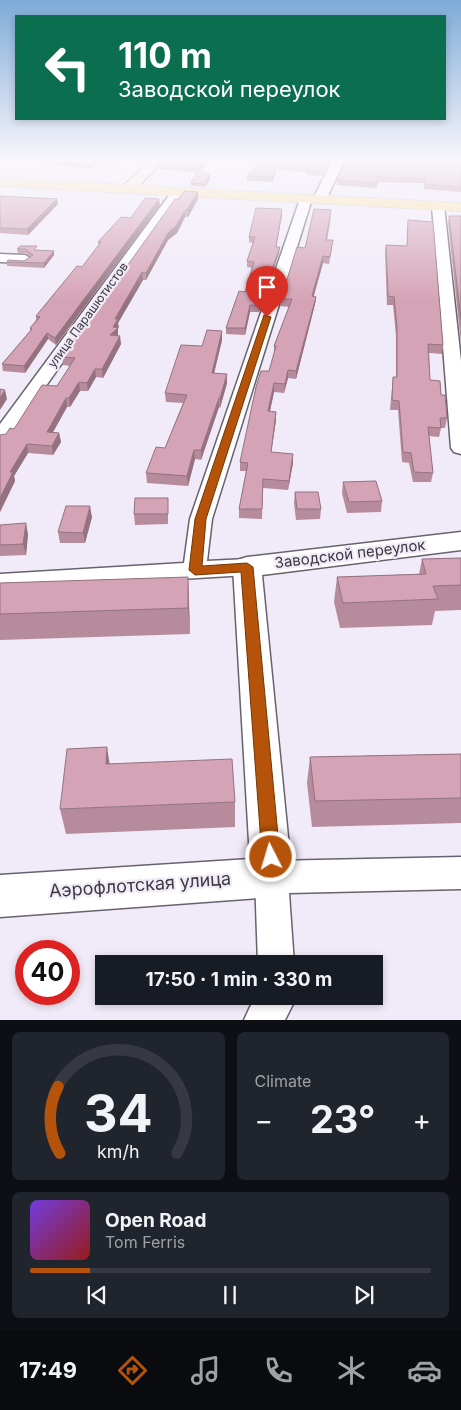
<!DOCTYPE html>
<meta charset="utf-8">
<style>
:root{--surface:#171b24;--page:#20242c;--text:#f1f3f6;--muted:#9ea1a6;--line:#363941;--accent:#b45309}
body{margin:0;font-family:Inter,sans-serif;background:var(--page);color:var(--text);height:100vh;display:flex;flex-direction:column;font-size:19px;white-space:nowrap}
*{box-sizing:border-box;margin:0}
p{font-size:16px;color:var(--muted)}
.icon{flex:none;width:28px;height:28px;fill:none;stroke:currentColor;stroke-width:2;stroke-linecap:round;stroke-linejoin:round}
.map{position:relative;height:1020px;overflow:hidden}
.details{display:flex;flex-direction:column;gap:12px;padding:12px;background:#0d0f14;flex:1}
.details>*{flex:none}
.hud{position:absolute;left:15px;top:15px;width:431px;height:105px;border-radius:0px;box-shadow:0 2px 8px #0003;background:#0b6e4f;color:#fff;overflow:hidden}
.speed{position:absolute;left:15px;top:940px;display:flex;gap:10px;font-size:25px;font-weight:700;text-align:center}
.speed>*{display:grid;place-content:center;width:65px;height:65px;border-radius:50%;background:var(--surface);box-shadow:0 2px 8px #0003;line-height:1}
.speed .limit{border:8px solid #d22;background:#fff;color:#111}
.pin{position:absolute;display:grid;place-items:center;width:42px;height:42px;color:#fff;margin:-51px -21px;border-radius:50% 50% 50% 0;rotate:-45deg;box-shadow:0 0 5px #0007}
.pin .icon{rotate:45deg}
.me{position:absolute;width:55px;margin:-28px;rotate:355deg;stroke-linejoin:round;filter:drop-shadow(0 0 4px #0008)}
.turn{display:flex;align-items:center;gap:18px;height:105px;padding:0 20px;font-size:22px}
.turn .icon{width:65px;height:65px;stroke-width:2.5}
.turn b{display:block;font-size:35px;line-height:42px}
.big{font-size:38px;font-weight:700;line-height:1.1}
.details .widget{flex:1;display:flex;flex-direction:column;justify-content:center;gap:8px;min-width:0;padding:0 18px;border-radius:8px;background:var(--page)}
.details .dial{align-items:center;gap:0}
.dial svg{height:130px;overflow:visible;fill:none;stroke:var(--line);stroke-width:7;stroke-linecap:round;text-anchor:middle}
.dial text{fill:var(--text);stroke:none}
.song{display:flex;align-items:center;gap:15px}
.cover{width:60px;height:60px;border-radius:8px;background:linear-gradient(135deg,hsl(260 70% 55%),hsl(0 70% 35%))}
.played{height:5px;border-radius:2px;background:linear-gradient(90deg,var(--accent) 15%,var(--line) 15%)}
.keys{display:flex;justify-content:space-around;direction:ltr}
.heat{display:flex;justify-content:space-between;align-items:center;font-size:28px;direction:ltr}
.details .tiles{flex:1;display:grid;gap:12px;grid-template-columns:1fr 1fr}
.widget:last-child{grid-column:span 2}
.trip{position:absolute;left:95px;top:955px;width:288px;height:50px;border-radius:0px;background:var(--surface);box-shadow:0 2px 8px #0003;font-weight:700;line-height:50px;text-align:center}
.tab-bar{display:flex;height:80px;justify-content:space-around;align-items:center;background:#090b0e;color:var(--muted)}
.tab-bar .icon{width:35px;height:35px}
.tab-bar .on{color:var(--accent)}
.tab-bar b{font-size:22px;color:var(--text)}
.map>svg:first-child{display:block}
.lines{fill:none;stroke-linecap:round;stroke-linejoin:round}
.minor-casing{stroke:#68626e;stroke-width:3}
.tertiary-casing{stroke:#68626e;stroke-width:3}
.secondary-casing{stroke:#68626e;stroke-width:2}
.primary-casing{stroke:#d0cfd1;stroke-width:2}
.minor{fill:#fff;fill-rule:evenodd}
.tertiary{fill:#fff;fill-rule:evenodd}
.secondary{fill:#fdf1d1;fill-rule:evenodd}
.primary{fill:#fbe3a4;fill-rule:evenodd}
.wall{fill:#b68c9d}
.shaded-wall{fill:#94727f}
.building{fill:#d4a3b6;stroke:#94727f}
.route{fill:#b45309;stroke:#753606}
.labels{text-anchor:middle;stroke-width:4.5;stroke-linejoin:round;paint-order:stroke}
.far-street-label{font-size:12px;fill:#3c393f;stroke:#f1eaf8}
.street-label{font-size:15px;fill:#3c393f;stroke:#f1eaf8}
.near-street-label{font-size:18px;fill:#3c393f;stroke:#f1eaf8}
</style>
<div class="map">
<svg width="461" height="1020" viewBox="0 0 461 1020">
<rect width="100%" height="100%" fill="#f1eaf8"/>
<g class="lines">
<defs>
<g id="minor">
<polygon points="177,189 183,192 7,441 0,443 0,424 173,190"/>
<polygon points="306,196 312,199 212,519 207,561 247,559 255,561 259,567 255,573 247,575 0,590 0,574 184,563 190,519 300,199"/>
<polygon points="438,203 444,206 461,361 461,454 454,452 451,448 432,206"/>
<polygon points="0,254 25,255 32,259 25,263 0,262"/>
<polygon points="461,857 461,889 289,893 294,964 258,964 255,877 260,866 272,861"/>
<polygon points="257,996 294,996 295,1000 285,1020 244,1020 250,1007"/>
</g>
<g id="tertiary">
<polygon points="333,159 345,159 325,202 315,202 313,199"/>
<polygon points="461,532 461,550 262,575 292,877 286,891 272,897 0,917 0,875 250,859 233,567 237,560 247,557"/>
</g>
<polygon id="secondary" points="152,159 166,159 133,192 123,192 121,189 123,186"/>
<polygon id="primary" points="0,178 461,203 461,211 0,186"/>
</defs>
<use href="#minor" class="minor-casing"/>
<use href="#tertiary" class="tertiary-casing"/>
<use href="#secondary" class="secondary-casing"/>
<use href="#primary" class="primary-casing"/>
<use href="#minor" class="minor"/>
<use href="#tertiary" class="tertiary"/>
<use href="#secondary" class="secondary"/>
<use href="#primary" class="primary"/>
</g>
<g class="wall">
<polygon points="32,159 116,159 111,163 98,162 91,168 56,166 55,162 33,161"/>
<polygon points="164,159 210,159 200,170 210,179 205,187 191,186 191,183 197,173 158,169 158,165"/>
<polygon points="261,159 331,159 322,176 307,175 307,172 276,170 273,182 247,181 247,176"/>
<polygon points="461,159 461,192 424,189 424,183 378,182 377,188 337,185 337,180"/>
<polygon points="0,196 57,199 58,204 28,235 0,233"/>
<polygon points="175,199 198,199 188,217 185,217 177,233 168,240 146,280 143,280 118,323 118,335 121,344 103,378 96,377 88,391 80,391 70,407 67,407 53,432 59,433 61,442 53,455 28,453 14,476 15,481 0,512 6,434 14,429 57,386 70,366 63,365 62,357"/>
<polygon points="160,205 56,345 48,339 25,373 3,371 2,364 30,331 30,328 36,320 36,316 82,267 99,246 98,242 131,218"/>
<polygon points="282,215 276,247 279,253 259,312 250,312 245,335 226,334 226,328 245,292 252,268 247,267 247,261 253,243 249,242 249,237"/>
<polygon points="449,216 461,216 461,343 448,223"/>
<polygon points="331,217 327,240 332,247 329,264 323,263 314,296 316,297 315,304 296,379 288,378 284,393 274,392 270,411 276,412 276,420 271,452 293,463 288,490 263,488 262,519 239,518 239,509 246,471 240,471 240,462 269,371 274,353 274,346 289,307 280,306 281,299 305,248"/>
<polygon points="408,220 443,345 442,354 429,353 430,380 441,395 447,418 445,428 441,428 439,437 429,436 433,473 431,482 413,482 409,463 402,462 398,410 390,410 393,377 396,377 396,336 393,305 387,305 385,252 386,245 407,246"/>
<polygon points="17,249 54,251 54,255 44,268 7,266 7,262 24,261 30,257 26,253 18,253"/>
<polygon points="222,331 222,340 214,373 227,383 220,408 219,407 201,460 195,459 188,486 147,483 146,473 165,448 183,403 166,402 165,393 202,346"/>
<polygon points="343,482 382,501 381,512 347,513 342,493"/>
<polygon points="295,492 321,509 320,519 296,520 294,503"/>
<polygon points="168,498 168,524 135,525 134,514"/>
<polygon points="92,517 85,543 60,543 58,532"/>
<polygon points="0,525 28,534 26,555 0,556"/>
<polygon points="461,558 461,610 435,611 432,625 340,628 334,602 337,577 419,574 422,559"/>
<polygon points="188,577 190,634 0,640 0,583"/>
<polygon points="461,754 461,823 312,827 307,783 310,757"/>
<polygon points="235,802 235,827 66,834 60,809"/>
</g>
<g class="shaded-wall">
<polygon points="91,159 98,159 98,162 91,168"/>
<polygon points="111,159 116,159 111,163"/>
<polygon points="206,159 210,159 197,173 197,168"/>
<polygon points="329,159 331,159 322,176 323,171"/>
<polygon points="276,166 276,170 273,182 273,177"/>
<polygon points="210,175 210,179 205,187 205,184"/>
<polygon points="198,192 198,199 188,217 187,210"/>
<polygon points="57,199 58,204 28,235 27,229"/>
<polygon points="159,199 160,205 56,345 55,338"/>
<polygon points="282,209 282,215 275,253 276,247"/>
<polygon points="185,210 185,217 177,233 168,240 146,280 146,273 168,233"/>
<polygon points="280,247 279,253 259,312 259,306"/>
<polygon points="54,251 54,255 44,268 44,263"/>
<polygon points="323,256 323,263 311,304 312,296"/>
<polygon points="142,272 143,280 118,323 119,327 118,329 118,336 110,335 115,319"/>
<polygon points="316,297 315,304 296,379 296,371"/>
<polygon points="250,305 250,312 245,335 245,328"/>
<polygon points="222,331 222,340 212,382 212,373"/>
<polygon points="47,333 48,339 25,373 24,366"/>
<polygon points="120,336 121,344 103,378 102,369"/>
<polygon points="95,369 96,377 88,391 87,383"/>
<polygon points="288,370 288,378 284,393 285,384"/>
<polygon points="227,374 227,383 220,408 220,398"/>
<polygon points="79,382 80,391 70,407 69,398"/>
<polygon points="274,383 274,392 268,420 268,411"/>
<polygon points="5,390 7,399 0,410 0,398"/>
<polygon points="66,398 67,407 48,441 47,432"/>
<polygon points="219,398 219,407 201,460 201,450"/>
<polygon points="276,412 276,420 270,461 271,452"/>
<polygon points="59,433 61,442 53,455 52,446"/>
<polygon points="27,444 28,453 14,476 15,481 0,512 0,498 10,472"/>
<polygon points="194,450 195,459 188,486 187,476"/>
<polygon points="293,454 293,463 288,490 289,481"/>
<polygon points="90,506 92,517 85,543 83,533"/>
<polygon points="26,523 28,534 26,555 23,544"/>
<polygon points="188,577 189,603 190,634 188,608"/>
<polygon points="107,747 111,773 106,764"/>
</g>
<g class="building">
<polygon points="164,159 206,159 197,168 158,165"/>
<polygon points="261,159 329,159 323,171 308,171 308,168 276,166 273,177 247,176"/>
<polygon points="346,159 461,159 461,187 424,184 425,179 377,177 378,183 337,180"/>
<polygon points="199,169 210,175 205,184 191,183"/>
<polygon points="184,191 198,192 187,210 185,210 176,226 168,233 146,273 142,272 115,319 118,319 113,327 118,328 110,335 120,336 102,369 95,369 87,383 79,382 69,398 66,398 47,432 59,433 52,446 27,444 10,472 13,472 0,498 0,435 6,434 10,428 14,429 42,385 57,386 75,358 62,357 175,199 179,199"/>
<polygon points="0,196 57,199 27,229 0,228"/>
<polygon points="145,198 159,199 55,338 47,333 24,366 2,364 32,329 30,328 40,317 36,316 77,266 82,267 101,242 98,242 121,217 131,218"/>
<polygon points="256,208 282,209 276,247 280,247 259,306 250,305 245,328 226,328 239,291 245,292 254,262 247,261 255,237 249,237"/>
<polygon points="314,209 331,210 326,240 333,240 330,257 323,256 312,296 316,297 296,371 288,370 285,384 274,383 268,411 276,412 271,452 293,454 289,481 263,479 262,509 239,509 248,463 240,462 256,387 261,371 269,371 276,346 274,346 292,299 281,299 297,247 305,248"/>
<polygon points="449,216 461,216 461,320"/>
<polygon points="408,220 433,222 443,345 428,344 430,380 440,381 441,395 445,395 447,418 440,418 441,428 428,427 433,473 414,472 411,453 403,452 399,401 392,400 393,377 397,377 397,327 394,297 388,296 386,245 407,246"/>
<polygon points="20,246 37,246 34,250 54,251 44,263 7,262 8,260 24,261 33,255 25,249 17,249"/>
<polygon points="207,330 222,331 212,373 227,374 220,398 219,398 201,450 194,450 187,476 146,473 156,447 165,448 187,395 165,393 181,345 202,346"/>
<polygon points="0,389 5,390 0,398"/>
<polygon points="376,481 382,501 349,502 343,482"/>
<polygon points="295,492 318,492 321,509 297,509"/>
<polygon points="135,498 168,498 168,514 134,514"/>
<polygon points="66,506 90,506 83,533 58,532"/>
<polygon points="26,523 23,544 0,545 0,525"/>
<polygon points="461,558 461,585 433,586 438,599 343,603 337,577 426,574 422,559"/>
<polygon points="188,577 188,608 0,614 0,583"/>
<polygon points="107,747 106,764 232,759 235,802 60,809 67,749"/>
<polygon points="461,754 461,798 315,801 310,757"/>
</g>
<linearGradient id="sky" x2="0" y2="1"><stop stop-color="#7eabd8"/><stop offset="0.53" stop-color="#f9f6fc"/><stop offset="1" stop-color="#f9f6fc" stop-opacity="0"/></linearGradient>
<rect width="461" height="302" fill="url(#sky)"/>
<polygon class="route" points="264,315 271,317 206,519 202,566 247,563 253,567 280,857 277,863 271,866 265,863 262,857 241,572 195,575 189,570 195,519"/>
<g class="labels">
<g class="far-street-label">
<text transform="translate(88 315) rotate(-54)" y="4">улица Парашютистов</text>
</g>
<g class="street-label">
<text transform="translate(350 554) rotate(-7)" y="5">Заводской переулок</text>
</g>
<g class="near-street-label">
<text transform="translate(140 885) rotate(-4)" y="6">Аэрофлотская улица</text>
</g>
</g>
</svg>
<div class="speed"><div class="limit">40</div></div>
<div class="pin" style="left:267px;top:317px;background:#d93025"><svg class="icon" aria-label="arrive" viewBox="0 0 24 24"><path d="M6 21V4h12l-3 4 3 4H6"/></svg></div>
<svg class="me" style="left:271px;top:857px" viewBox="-20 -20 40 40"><circle r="17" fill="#b45309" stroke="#fff" stroke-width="3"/><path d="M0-11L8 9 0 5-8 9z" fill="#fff"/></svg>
<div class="trip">17:50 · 1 min · 330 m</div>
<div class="hud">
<div class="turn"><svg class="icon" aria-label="left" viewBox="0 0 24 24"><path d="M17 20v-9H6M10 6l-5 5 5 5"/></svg><div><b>110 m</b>Заводской переулок</div></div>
</div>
</div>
<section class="details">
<div class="tiles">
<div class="widget dial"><svg viewBox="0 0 100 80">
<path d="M14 69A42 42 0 1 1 86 69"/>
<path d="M14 69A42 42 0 0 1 13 28" stroke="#b45309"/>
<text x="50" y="56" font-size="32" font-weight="700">34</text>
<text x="50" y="72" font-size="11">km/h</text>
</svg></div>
<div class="widget"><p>Climate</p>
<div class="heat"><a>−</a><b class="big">23°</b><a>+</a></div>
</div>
<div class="widget">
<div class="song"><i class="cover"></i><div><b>Open Road</b><p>Tom Ferris</p></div></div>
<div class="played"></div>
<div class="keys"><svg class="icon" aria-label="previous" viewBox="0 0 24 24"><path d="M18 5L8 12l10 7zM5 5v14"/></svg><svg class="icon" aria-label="pause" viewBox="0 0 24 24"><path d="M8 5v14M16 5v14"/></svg><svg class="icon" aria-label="next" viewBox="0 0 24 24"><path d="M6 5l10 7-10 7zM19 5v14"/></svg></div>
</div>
</div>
</section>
<nav class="tab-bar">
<b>17:49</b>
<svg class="icon on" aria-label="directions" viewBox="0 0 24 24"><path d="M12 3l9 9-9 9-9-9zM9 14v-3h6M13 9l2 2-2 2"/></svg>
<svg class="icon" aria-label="music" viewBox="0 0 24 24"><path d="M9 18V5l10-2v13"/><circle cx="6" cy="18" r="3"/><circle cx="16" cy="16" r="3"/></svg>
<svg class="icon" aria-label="phone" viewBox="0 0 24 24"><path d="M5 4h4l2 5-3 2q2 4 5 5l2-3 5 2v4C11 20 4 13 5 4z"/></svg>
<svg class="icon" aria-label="climate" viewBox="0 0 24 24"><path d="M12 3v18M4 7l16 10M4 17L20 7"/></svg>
<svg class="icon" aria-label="car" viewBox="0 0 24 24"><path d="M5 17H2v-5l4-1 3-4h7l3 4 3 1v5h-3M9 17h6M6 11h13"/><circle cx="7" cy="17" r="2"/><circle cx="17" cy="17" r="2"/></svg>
</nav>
